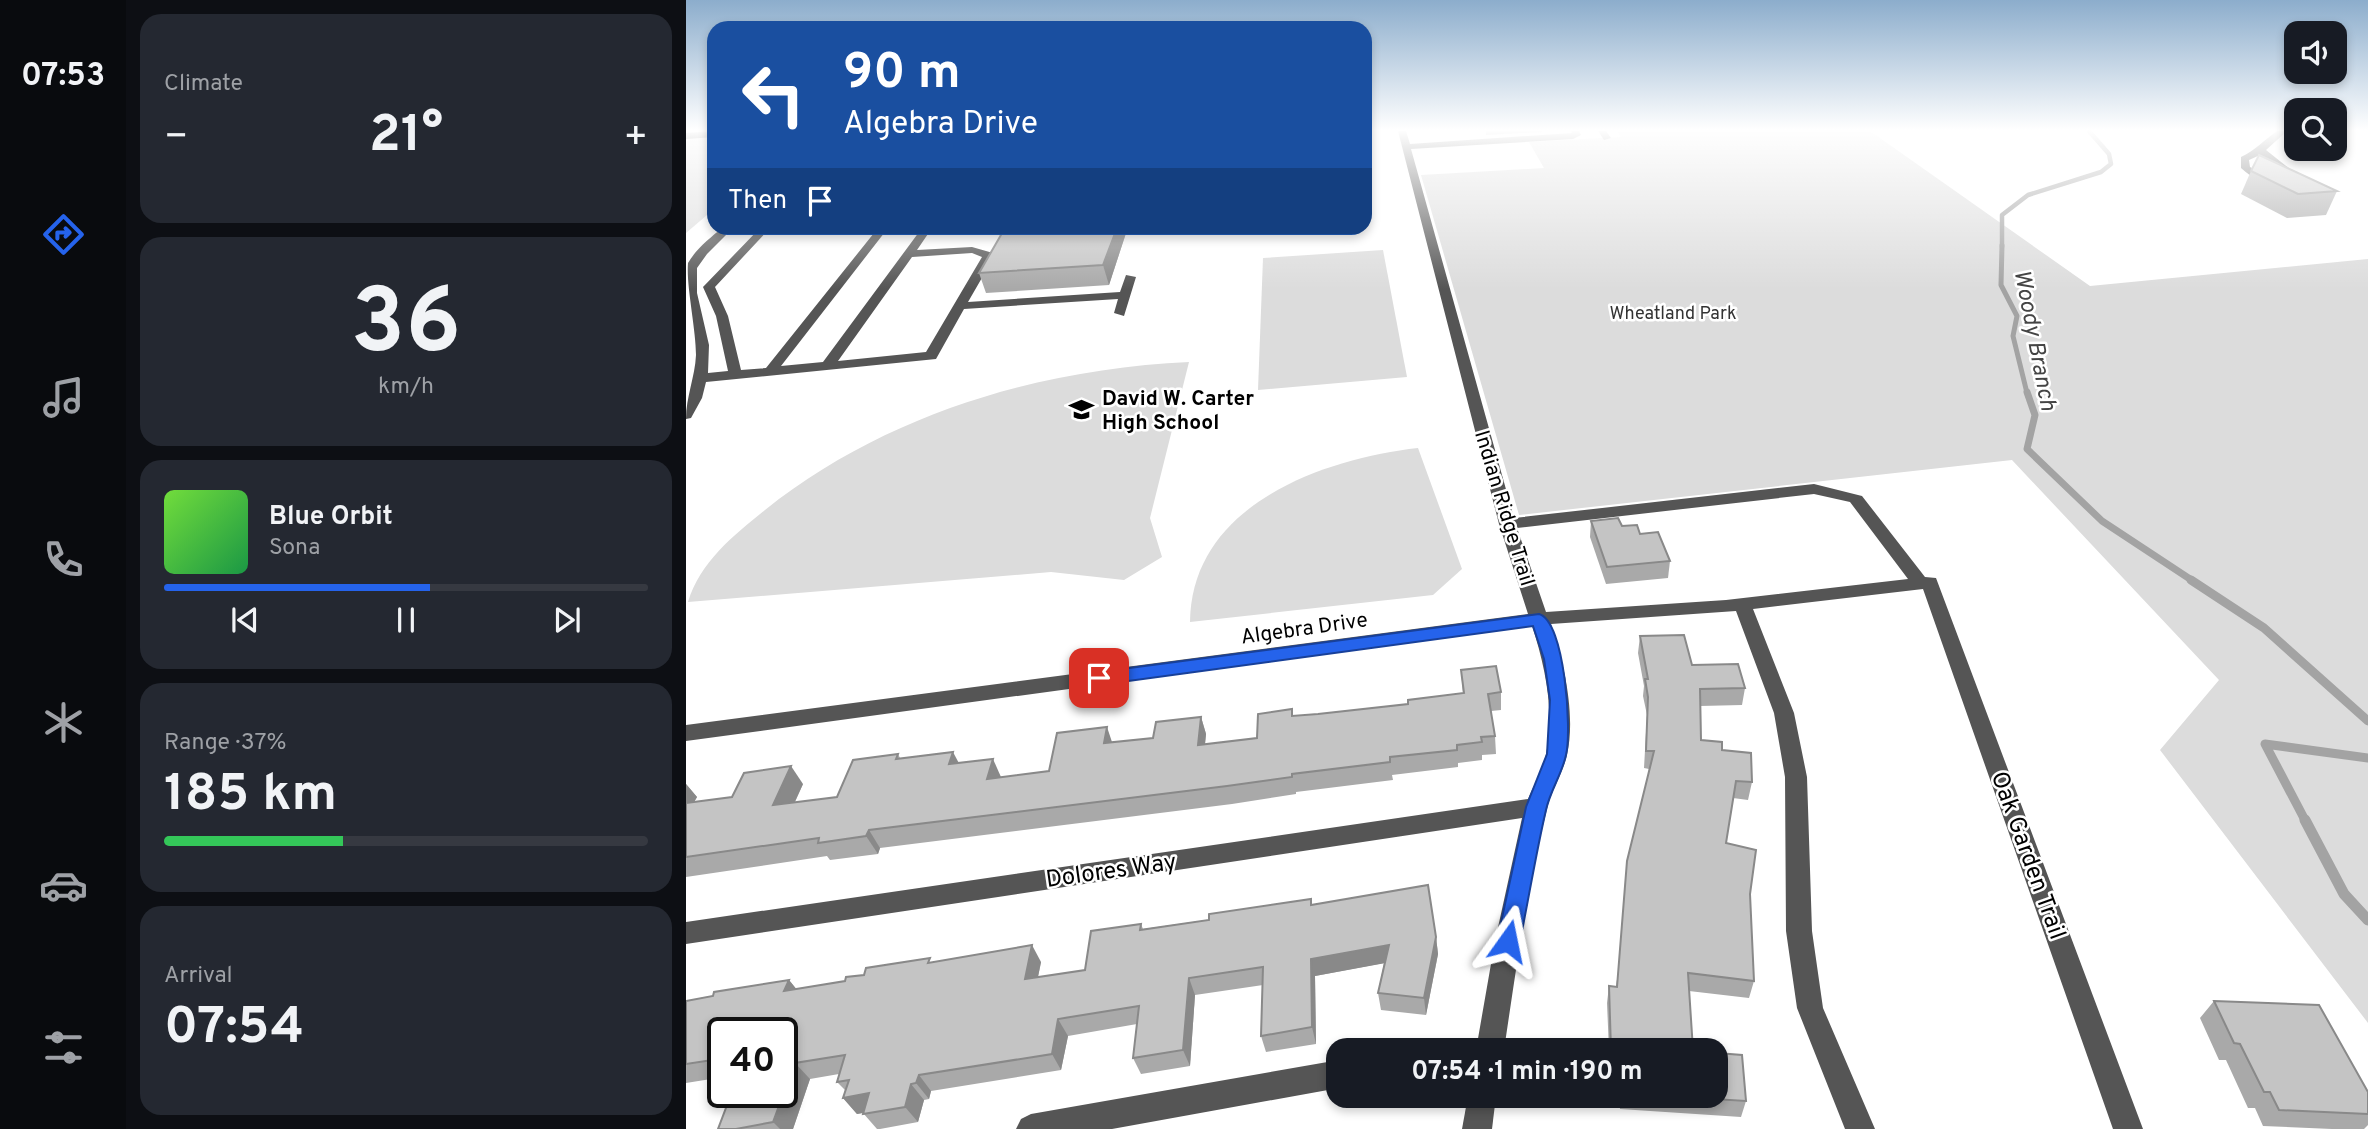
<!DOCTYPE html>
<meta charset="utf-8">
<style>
:root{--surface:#171b24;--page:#242831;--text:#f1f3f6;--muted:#9ea1a6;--line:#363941;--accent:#2563eb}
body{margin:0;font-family:Overpass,sans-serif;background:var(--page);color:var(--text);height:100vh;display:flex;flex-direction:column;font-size:26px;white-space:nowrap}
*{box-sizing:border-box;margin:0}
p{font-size:23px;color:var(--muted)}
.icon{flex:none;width:38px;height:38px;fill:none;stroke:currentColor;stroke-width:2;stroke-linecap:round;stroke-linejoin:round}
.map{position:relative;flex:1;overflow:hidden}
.side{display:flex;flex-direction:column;gap:14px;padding:14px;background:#0d0f14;width:560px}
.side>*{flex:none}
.hud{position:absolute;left:21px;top:21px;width:665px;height:214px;border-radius:21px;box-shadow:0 4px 10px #0003;background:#1a4fa0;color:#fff;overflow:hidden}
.buttons{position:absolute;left:1598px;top:21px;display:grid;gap:14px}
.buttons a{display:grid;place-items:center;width:63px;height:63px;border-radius:14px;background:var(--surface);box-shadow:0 4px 10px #0003;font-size:35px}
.speed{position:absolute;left:21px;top:1017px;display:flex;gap:14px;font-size:35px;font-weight:700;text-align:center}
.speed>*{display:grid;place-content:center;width:91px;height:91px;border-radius:50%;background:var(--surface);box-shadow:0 4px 10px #0003;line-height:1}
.speed .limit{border:4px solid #111;border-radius:10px;background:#fff;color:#111}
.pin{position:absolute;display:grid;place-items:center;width:60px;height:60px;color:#fff;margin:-30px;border-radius:14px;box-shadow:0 4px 10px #0006}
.me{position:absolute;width:77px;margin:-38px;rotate:12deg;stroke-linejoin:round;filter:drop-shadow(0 0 5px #0008)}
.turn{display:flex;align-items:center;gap:24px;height:147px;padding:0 21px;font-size:32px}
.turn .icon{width:91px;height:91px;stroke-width:2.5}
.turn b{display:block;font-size:49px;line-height:60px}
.then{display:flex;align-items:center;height:66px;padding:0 21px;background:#0003;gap:14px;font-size:26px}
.big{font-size:52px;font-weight:700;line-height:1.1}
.side .card{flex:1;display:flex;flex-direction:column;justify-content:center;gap:10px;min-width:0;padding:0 24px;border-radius:21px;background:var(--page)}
.side .dial{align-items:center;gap:0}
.dial b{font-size:91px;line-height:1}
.song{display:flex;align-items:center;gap:21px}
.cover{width:84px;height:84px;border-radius:10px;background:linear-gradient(135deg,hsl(100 70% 55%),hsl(140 70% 35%))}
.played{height:7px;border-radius:4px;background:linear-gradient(90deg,var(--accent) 55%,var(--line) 55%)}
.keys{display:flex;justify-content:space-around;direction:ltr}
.heat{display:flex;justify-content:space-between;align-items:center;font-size:38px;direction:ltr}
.charge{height:10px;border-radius:5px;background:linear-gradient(90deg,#34c759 37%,var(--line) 0)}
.trip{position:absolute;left:640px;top:1038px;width:402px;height:70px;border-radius:21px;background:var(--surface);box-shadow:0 4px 10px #0003;font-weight:700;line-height:70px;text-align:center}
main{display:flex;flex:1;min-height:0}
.tabs{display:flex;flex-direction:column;width:126px;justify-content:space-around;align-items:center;background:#090b0e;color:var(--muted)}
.tabs .icon{width:49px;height:49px}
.tabs .selected{color:var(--accent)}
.tabs b{font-size:32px;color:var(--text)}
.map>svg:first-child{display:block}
.green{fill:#dcdcdc}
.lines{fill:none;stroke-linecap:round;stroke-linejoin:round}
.stream-far4{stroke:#a3a3a3;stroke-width:4.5}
.stream-far3{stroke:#a3a3a3;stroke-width:5}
.stream-far2{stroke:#a3a3a3;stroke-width:7}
.stream-far1{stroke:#a3a3a3;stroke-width:9}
.stream{stroke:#a3a3a3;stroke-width:11}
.major-casing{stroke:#dbdbdb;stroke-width:2}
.minor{fill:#555;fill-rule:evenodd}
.major{fill:#000;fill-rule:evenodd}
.wall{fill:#a9a9a9}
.shaded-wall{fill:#898989}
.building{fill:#c4c4c4;stroke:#898989;stroke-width:2}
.route{fill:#2563eb;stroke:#184099;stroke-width:2}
.labels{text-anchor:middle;stroke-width:5;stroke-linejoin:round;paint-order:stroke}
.far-park-label{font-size:18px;fill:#333;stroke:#fff}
.poi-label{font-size:21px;font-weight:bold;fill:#000;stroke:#fff;text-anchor:start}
.street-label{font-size:21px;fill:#000;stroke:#fff}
.water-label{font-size:23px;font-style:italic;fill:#444;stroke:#fff}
.near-street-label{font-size:24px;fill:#000;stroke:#fff}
</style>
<main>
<nav class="tabs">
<b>07:53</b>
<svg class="icon selected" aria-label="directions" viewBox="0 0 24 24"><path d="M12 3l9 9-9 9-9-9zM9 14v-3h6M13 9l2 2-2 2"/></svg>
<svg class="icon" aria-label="music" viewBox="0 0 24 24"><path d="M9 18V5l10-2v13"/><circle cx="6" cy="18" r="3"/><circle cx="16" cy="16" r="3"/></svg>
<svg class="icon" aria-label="phone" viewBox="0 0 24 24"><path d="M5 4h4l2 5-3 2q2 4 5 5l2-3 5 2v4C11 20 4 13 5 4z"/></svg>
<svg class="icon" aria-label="climate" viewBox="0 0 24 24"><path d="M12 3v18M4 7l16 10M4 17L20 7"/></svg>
<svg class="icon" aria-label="car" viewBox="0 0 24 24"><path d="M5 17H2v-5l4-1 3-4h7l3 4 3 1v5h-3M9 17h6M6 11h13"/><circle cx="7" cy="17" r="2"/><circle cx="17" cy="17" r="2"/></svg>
<svg class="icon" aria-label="filters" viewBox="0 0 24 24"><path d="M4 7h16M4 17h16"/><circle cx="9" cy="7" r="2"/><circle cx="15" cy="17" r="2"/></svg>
</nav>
<section class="side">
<div class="card"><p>Climate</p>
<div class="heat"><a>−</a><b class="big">21°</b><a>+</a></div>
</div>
<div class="card dial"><b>36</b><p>km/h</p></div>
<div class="card">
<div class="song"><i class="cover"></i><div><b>Blue Orbit</b><p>Sona</p></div></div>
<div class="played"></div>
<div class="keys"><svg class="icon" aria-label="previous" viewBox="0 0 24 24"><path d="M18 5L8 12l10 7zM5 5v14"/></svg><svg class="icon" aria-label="pause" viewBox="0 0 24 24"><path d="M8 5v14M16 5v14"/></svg><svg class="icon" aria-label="next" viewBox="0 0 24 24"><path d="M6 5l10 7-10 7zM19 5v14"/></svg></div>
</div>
<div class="card"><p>Range · 37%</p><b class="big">185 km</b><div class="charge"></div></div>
<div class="card"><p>Arrival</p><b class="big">07:54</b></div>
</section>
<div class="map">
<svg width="1682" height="1129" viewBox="0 0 1682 1129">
<rect width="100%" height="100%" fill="#fff"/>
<g class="green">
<polygon points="931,131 1184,131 1404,286 1682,259 1682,1023 1474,750 1533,680 1326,460 833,515 735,175 858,168 843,142 935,137"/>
<polygon points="28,137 28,209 0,233 0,142 5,138"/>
<polygon points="697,250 721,377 572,390 577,258"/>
<path d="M 503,362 L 464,518 L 476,557 L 438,580 L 365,572 L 2,602 C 14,562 48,535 79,510 C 198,415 352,369 503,362 Z"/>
<path d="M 732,448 L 776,569 L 747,595 L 504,622 C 505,506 635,459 732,448 Z"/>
</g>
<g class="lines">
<polyline class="stream-far4" points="1316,247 1316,215 1342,195 1415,172 1425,164 1423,154 1403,131"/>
<polyline class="stream-far3" points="1316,245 1315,285 1331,316 1327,336 1341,393"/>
<polyline class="stream-far2" points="1341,392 1349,415 1341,449 1416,521 1507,581"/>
<g class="stream-far1">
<polyline points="1505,580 1578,628 1682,721"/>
<polyline points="1620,822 1579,744 1682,758"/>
</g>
<polyline class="stream" points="1619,820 1658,894 1682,920"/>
<defs>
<polygon id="major" points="28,131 28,137 0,139 0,133"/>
</defs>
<use href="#major" class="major-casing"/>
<g class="minor">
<path d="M 712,131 L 720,131 L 724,144 L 886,133 L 885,131 L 893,131 L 895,135 L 887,139 L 725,149 L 828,518 L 1128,484 L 1176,496 L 1239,577 L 1250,578 L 1457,1129 L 1427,1129 L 1237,589 L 1067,609 L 1108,713 L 1121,777 L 1126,931 L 1137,1008 L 1189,1129 L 1159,1129 L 1111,1008 L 1100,931 L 1099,777 L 1088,713 L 1050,611 L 865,624 C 878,662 890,715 881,755 C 877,773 865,791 861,809 C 841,888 830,970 818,1050 L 790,1050 L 809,941 L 836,818 L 0,944 L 0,922 L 842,799 C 848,785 857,769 860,754 C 869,713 859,665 846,626 L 0,741 L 0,725 L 842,614 L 813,524 ZM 1128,494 L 1164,502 L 1222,579 L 1040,600 L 860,612 L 831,528 Z"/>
<polygon points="912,131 920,131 925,138 918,140"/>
<path d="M 1591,131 L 1601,131 L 1580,150 L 1609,173 L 1608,183 C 1589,188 1570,182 1555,168 L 1555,157 C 1570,150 1578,140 1591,131 ZM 1574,155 L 1601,176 L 1601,179 L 1585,178 L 1564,167 L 1563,160 Z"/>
<path d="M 36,228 L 47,228 L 21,254 L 11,268 L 11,293 L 23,345 L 22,373 L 42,371 L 30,316 L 17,287 L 74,228 L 84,228 L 29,287 L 42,316 L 55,370 L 80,368 L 192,228 L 202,228 L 95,366 L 137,362 L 236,228 L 246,228 L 231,250 L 286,247 L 307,253 L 308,257 L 282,302 L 434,292 L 440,275 L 450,277 L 438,316 L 428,313 L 432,299 L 278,309 L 250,359 L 20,382 L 16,398 L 5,418 L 0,419 C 0,397 9,377 10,355 C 10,329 0,285 2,263 C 10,249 24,238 36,228 ZM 286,253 L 296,257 L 240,352 L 152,361 L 226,257 Z"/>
<polygon points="653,1060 653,1088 426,1129 330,1129 335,1119 345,1114"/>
<polygon points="782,1096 810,1096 806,1129 776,1129"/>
</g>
<use href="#major" class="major"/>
</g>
<g class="wall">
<polygon points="1565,171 1651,191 1640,215 1601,218 1555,194"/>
<polygon points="319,228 503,228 503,229 440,233 423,285 300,293 293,273"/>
<polygon points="905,521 936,526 954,534 984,561 982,578 920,584 904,537"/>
<polygon points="954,636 1006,665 1059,688 1056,705 1014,706 1015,740 1036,750 1066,782 1062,800 1047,798 1040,843 1064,894 1068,981 1063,998 1003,991 1007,1050 923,1050 921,1003 923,986 930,986 963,769 958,768 961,715 957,696 958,686 952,653"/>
<polygon points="775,670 815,692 815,710 805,711 809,736 810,754 796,755 796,760 772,763 772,767 706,775 707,780 610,792 610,794 546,804 194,848 192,854 144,860 141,856 0,877 0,784 11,797 8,802 46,797 117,784 109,802 151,797 212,754 214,758 273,763 315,777 363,771 426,742 467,738 515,717 520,734 519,744 571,738 606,709 607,716 632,714 722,704 777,694"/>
<polygon points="626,905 750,937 752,954 740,1015 695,1010 692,993 698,963 629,976 630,1044 580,1052 575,1036 577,985 509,995 504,1066 455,1074 447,1058 451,1024 382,1036 375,1070 245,1091 243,1099 238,1100 232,1122 194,1129 191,1129 177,1113 171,1114 157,1098 159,1090 151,1082 153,1074 124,1079 107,1129 32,1129 45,1094 42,1095 39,1092 96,1092 37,1032 37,1090 25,1079 0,1083 0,1001 103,980 110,989 159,981 246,962 355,962 352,977 399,970 455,924 457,929"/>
<polygon points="1528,1001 1682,1092 1682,1125 1678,1129 1646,1129 1577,1126 1569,1108 1562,1108 1540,1060 1533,1060 1514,1018"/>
<polygon points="933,1096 1031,1096 1060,1101 1055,1117 934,1109"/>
</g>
<g class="shaded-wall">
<polygon points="800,131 856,131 856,132 800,135"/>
<polygon points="431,228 439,228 440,233 423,285 417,265"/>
<polygon points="515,717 520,734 517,763 512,745"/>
<polygon points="421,727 427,745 418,743"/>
<polygon points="267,752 276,769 263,764"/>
<polygon points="307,759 315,777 301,779"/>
<polygon points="105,766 117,784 99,823 87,805"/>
<polygon points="0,784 11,797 0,816"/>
<polygon points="183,830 194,848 192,854 180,836"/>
<polygon points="750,937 752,954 740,1015 738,998"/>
<polygon points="346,945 355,962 348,996 339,979"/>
<polygon points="703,945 705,962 629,976 630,1044 626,1027 625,959"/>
<polygon points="503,978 509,995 504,1066 497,1050"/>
<polygon points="103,980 117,997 98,991"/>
<polygon points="372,1019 382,1036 375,1070 366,1054"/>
<polygon points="109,1063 124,1079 107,1129 94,1129 87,1122"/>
<polygon points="233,1075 245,1091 243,1099 230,1083"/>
<polygon points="225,1084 238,1100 232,1122 219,1107"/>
<polygon points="183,1093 197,1109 171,1114 157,1098"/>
</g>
<g class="building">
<polygon points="1573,155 1651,191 1612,194 1565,171"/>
<polygon points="319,228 431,228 417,265 293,273"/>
<polygon points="932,518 936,526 951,525 954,534 972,532 984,561 921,567 905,521"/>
<polygon points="998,635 1006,665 1052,664 1059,688 1014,689 1015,740 1036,742 1036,750 1065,753 1066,782 1050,781 1040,843 1070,850 1064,894 1068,981 1002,973 1007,1050 925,1050 923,986 931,987 941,861 968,751 960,751 962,697 959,679 962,679 954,636"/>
<polygon points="810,666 815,692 802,694 809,736 795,737 796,742 771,745 771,750 704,757 704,762 606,774 606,777 541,786 183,830 180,836 132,843 133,838 0,857 0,803 46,797 58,773 105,766 87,805 151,797 167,760 212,754 210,759 267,752 263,764 307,759 301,779 363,771 371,733 421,727 418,743 467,738 470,722 515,717 512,745 571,738 572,714 606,709 606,716 632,714 722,704 722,700 778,693 775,670"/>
<polygon points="742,885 750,937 738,998 692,993 703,945 625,959 626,1027 575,1036 577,967 503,978 497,1050 447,1058 453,1006 372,1019 366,1054 233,1075 230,1083 225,1084 219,1107 177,1114 183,1093 157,1098 163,1080 151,1082 159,1055 109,1063 87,1122 50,1129 32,1129 46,1092 96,1092 96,1032 37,1032 37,1077 25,1079 33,1059 0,1064 0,1001 27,996 28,992 103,980 98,991 159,981 160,977 178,975 180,968 244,958 242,963 346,945 339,979 399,970 405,931 455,924 454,930 523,920 523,914 625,899 625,905"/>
<polygon points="1528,1001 1633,1005 1682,1092 1682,1114 1593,1110 1584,1092 1578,1092 1554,1044 1548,1043"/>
<polygon points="1031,1053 1056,1055 1060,1101 978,1096 1031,1096"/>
</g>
<linearGradient id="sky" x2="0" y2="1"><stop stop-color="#8cadcc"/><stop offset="0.45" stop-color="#fff"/><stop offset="1" stop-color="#fff" stop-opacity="0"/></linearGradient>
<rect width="1682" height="289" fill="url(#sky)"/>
<path class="route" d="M 853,614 C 879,621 886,731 880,755 C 876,774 864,791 860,810 C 850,853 843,897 834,941 L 831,948 L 822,951 L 814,948 L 811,941 L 840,807 L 861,754 L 864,700 L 858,659 L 847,626 L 413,685 L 407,683 L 404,678 L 407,674 L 413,672 Z"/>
<defs>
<symbol id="school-bare" viewBox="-9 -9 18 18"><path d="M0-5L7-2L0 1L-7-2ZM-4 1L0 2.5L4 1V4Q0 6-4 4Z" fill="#000" stroke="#fff" stroke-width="2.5" paint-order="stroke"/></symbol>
</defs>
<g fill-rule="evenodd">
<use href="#school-bare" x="378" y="392" width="35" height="35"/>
</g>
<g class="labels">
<g class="far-park-label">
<text x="987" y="319">Wheatland Park</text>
</g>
<g class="poi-label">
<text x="416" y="405">David W. Carter<tspan x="416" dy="24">High School</tspan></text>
</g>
<g class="street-label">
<text transform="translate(819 508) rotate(73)" y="7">Indian Ridge Trail</text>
<text transform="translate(618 628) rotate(-8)" y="7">Algebra Drive</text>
</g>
<g class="water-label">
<text transform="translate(1350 340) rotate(79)" y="8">Woody Branch</text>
</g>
<g class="near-street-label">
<text transform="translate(1343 855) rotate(70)" y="8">Oak Garden Trail</text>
<text transform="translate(425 870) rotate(-8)" y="8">Dolores Way</text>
</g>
</g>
</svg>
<div class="buttons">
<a><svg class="icon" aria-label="sound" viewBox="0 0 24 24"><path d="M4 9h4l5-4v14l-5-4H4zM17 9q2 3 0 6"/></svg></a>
<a><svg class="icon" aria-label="search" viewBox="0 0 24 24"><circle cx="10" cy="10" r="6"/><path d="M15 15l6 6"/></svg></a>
</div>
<div class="speed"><div class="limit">40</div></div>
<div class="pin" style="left:413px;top:678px;background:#d93025"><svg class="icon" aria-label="arrive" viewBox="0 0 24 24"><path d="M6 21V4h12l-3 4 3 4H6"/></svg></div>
<svg class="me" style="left:822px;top:941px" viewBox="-20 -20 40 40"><path d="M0-17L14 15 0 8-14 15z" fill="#2563eb" stroke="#fff" stroke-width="4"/></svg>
<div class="trip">07:54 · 1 min · 190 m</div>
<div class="hud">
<div class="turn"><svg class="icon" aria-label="left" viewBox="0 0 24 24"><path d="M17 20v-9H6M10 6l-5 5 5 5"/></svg><div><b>90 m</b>Algebra Drive</div></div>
<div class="then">Then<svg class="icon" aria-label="arrive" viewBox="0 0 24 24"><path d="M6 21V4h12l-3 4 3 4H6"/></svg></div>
</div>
</div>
</main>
